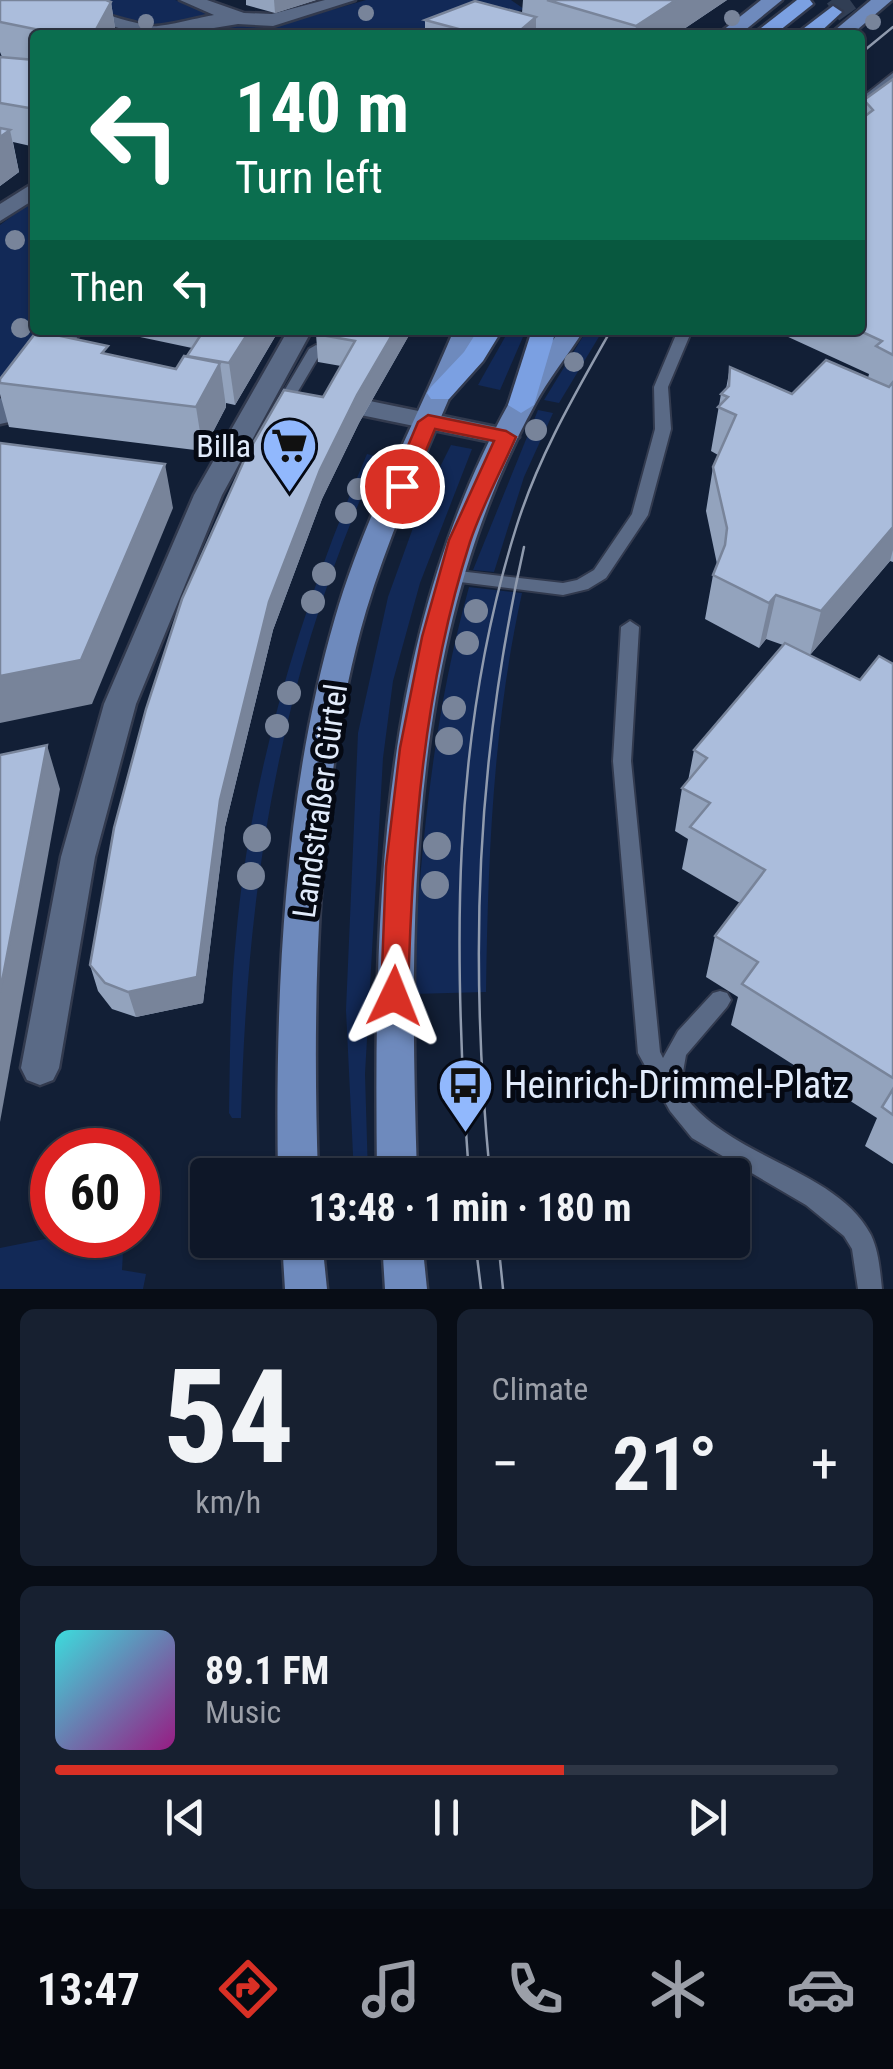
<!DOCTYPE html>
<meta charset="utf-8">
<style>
:root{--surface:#0e1728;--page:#172030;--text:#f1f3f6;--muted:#9b9fa8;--line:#2e3645;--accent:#d93025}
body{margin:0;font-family:"Roboto Condensed",sans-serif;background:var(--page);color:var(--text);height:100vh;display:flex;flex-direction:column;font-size:38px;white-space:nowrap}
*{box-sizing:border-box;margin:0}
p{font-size:32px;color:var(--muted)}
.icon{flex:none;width:55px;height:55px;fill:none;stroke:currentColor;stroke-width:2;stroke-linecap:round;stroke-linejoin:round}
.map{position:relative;height:1289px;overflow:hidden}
.details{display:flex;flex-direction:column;gap:20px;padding:20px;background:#080d16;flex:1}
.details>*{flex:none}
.hud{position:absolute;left:30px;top:30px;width:835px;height:305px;border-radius:10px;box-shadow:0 2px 8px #0004,0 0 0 2px var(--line);background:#0b6e4f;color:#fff;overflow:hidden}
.speed{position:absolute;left:30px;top:1128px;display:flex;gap:20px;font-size:50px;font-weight:700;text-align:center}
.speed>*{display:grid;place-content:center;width:130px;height:130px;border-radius:50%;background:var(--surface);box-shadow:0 2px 8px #0004,0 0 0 2px var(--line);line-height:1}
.speed .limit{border:15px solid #d22;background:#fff;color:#111}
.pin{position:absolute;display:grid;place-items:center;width:85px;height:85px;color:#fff;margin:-42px;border:5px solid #fff;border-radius:50%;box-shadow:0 2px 10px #0007}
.me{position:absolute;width:110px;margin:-55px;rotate:2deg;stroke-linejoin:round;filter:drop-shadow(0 0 8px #0008)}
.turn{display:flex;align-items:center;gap:35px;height:210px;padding:0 40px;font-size:45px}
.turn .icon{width:130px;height:130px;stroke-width:2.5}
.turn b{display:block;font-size:70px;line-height:85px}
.then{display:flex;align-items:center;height:95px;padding:0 40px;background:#0003;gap:20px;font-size:38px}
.big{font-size:75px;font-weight:700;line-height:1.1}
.details .tile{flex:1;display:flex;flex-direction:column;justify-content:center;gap:15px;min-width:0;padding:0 35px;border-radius:15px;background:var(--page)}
.details .dial{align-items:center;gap:0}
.dial b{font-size:130px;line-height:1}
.song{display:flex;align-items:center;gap:30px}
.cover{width:120px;height:120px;border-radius:15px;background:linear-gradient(135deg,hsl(180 70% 55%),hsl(310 70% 35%))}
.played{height:10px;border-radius:5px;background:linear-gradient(90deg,var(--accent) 65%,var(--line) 65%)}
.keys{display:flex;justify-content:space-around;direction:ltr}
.heat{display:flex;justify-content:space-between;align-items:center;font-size:55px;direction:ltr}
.details .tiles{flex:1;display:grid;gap:20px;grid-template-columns:1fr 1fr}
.tile:last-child{grid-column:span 2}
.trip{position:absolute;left:190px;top:1158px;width:560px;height:100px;border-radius:10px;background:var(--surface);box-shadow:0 2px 8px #0004,0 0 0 2px var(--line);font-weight:700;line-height:100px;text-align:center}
.menu{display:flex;height:160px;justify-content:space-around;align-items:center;background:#060910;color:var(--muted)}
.menu .icon{width:70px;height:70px}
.menu .active{color:var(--accent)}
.menu b{font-size:45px;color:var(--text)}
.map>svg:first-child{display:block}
.green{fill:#122957}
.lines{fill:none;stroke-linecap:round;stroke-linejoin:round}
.highway-tunnel{stroke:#313e54;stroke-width:21;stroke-dasharray:21 10;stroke-linecap:butt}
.lane-casing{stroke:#323a4e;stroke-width:4}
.street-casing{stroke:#323a4e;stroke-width:5}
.primary-casing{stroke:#323a4e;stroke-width:5}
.highway-casing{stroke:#323a4e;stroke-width:5}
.lane{fill:#5a6a86;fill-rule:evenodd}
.street{fill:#5a6a86;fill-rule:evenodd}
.primary{fill:#6e8abd;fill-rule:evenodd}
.highway{fill:#7ba0e2;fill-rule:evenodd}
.tram{stroke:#909bae;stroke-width:2.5}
.tree{fill:#78849a}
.wall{fill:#93a3bd}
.shaded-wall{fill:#78849a}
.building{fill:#abbddc;stroke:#78849a;stroke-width:2.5}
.route{fill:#d93025;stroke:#8d1f18;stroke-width:2.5}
.labels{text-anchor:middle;stroke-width:10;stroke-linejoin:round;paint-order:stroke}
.poi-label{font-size:32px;fill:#e1ebfb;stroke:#050913;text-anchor:end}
.street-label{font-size:32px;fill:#e1ebfb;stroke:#050913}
.near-poi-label{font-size:38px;fill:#e1ebfb;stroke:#050913;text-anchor:start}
</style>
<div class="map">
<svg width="893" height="1289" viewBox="0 0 893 1289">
<rect width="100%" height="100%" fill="#121f36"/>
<g class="green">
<polygon points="62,0 175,0 213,10 236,26 282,24 366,0 511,0 524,9 449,35 162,35 146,26"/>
<polygon points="35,199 35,330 55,330 0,397 0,225"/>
<polygon points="509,330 526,330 500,390 478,385"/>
<polygon points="587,330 603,330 559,403 544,400"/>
<polygon points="538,410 553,413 524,477 494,572 473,570"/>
<polygon points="451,445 472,449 420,583 393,681 383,758 365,1074 368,1175 354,1175 346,1010 358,733 388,597 422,503"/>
<path d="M 367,454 L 379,457 C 280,672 247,883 241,1118 L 232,1118 L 229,1113 C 230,1054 230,996 236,937 C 251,770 301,608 367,454 Z"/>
<path d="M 469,587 L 522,593 C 493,725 488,857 486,992 L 412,994 C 420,856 432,720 469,587 Z"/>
<polygon points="124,1235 122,1270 146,1274 143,1289 0,1289 0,1248 60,1236"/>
</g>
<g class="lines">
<polyline class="highway-tunnel" points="833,12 850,0"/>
<defs>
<g id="lane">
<polygon points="893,73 893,82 860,109 860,99"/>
<polygon points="678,330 692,330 668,387 671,429 648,515 606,578 588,589 563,595 444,580 442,576 444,572 450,570 563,583 577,580 594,570 632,514 655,429 654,387"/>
<polygon points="316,345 323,349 297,393 295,396 285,396 283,393 309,349"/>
<path d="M 630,621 L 639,627 L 631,761 L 660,1052 L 663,1058 L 678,1031 L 713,993 L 720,991 L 727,993 L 731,1000 L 727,1007 L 686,1055 L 680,1089 C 725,1159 836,1167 871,1235 C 879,1252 880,1271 882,1289 L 858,1289 L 852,1249 L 844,1236 L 806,1205 L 692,1138 L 670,1111 L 638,1053 L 613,761 L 621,627 Z"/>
</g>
<g id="street">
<path d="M 33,0 C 75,0 110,19 151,26 C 160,28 201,17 214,15 L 180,0 L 207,0 L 244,13 L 272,14 L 325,0 L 355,0 L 273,26 L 238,24 L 171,35 L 140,35 Z"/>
<polygon points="35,182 35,199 0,221 0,204"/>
<polygon points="58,330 83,330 9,422 0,424 0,399"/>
<polygon points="288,330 312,330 222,495 136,704 95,857 59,1068 53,1080 40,1085 27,1080 21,1068 61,857 104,704 194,495"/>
<polygon points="365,400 506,429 519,437 506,445 356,414 352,408 356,402"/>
</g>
<g id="primary">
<polygon points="761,0 782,0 739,35 717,35"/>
<polygon points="871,0 892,0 851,35 829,35"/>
<path d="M 454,330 L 478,330 C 440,423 395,515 366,611 C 316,780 312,999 318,1175 L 278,1175 C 275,993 284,793 335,618 C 364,518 414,425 454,330 Z"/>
<path d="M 560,330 L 584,330 C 568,355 548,379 534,406 C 406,640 409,916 417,1175 L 377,1175 C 374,914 378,640 508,405 C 523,379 543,355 560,330 Z"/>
<polygon points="282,1240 322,1240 327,1289 285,1289"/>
<polygon points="382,1240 422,1240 427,1289 385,1289"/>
</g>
<g id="highway">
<polygon points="797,0 810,0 813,4 774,35 752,35"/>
<polygon points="833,6 842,12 817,35 795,35"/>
<polygon points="478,330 502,330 483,361 449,399 431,399 427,393 431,387 464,352"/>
<polygon points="532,330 556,330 534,405 521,413 508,405"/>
</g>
</defs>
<use href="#lane" class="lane-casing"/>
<use href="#street" class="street-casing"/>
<use href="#primary" class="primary-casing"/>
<use href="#highway" class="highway-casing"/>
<use href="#lane" class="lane"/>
<use href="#street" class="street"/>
<use href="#primary" class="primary"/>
<use href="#highway" class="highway"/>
<g class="tram">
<polyline points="860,54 893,27"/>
<path d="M 469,1175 C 453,957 450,739 516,528 C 538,457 575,394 611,330"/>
<path d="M 490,1175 C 469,958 476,760 524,547"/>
<polyline points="475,1240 481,1289"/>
<polyline points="498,1240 503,1289"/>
</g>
</g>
<g class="tree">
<circle cx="366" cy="13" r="8"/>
<circle cx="732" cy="18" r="8"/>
<circle cx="146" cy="22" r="8"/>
<circle cx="873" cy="22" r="8"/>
<circle cx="15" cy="240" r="10"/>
<circle cx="21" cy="328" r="10"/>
<circle cx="574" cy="362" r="10"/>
<circle cx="536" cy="430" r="11"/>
<circle cx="358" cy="489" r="11"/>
<circle cx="346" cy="513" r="11"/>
<circle cx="324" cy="574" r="12"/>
<circle cx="313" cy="602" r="12"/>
<circle cx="476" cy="611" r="12"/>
<circle cx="467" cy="643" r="12"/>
<circle cx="289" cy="693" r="12"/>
<circle cx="454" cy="708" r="12"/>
<circle cx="277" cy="726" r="12"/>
<circle cx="449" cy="741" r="14"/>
<circle cx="257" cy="838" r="14"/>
<circle cx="437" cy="846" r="14"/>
<circle cx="251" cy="876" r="14"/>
<circle cx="435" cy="885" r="14"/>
</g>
<g class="wall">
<polygon points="0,0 111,2 116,35 35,35 35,147 13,142 19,172 0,186 0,57 2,57 0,52"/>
<polygon points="246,0 316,0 275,13 246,5"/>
<polygon points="523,0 727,0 675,35 425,35 425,20 522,13"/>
<polygon points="893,79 893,562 890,561 810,655 860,680 893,664 893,1164 865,1146 877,1118 731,1025 738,997 706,977 715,936 740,903 682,869 688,839 675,831 682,788 688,781 694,750 783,645 766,639 759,648 705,619 713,575 717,564 706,511 713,467 718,455 711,451 721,394 726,389 730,367 792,394 868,378 869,374 773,330 860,330 860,117 864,100"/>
<polygon points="107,330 279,330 235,405 226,403 226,407 203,451 9,427 0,394 0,383 110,355 176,369 187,357 192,348"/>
<polygon points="318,330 412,330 359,423 322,499 273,630 225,827 203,1003 136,1017 112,1009 98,991 90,965 323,397 341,366 318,362 316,334"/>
</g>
<g class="shaded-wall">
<polygon points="274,0 316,0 275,13"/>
<polygon points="676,0 727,0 675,35 635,35 636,26"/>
<polygon points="111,2 116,35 93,35"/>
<polygon points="536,17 536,35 515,35"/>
<polygon points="10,130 19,172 0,186 0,137"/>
<polygon points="250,330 279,330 235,405 229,363"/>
<polygon points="395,330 412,330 359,423 322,499 273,630 225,827 203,1003 136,1017 128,992 220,800 269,602 320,470 357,395"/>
<polygon points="220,363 226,407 203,451 196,407"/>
<polygon points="165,464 173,508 92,704 0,723 0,676"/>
<polygon points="893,527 893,550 890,561 810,655 821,611"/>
<polygon points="776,595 766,639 759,648 769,603"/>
<polygon points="47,745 60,789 0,1122 0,992"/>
</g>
<g class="building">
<polygon points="0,0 106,0 111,2 93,35 64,35 0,22"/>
<polygon points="547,0 676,0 636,26"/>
<polygon points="475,1 536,17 515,35 466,35 470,32 425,20"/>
<polygon points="0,57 35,60 35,109 0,103"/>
<polygon points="893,79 893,355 876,346 882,341 858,330 860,330 860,120 873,110 864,100"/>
<polygon points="0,128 10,130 0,137"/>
<polygon points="204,330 250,330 229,363 187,356"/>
<polygon points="318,330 395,330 357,395 320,470 269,602 220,800 197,977 128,992 105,983 90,965 114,828 146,709 182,599 247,454 284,390 323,397 355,341 316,334"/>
<polygon points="37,331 108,346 102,353 176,369 184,356 220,363 196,407 0,383 0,379"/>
<polygon points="826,360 889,387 893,382 893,527 821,611 776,595 769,603 713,575 725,545 727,528 713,467 736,415 718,407 728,397 721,394 729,386 730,367 792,394"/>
<polygon points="0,443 165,464 81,660 0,676"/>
<polygon points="785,643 860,680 879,656 893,664 893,1078 742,984 758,962 715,936 765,870 690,827 710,803 682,788 707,758 694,750"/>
<polygon points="47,745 0,992 0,755"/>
<polygon points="893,1089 893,1115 882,1107"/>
</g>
<path class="route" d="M 428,415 L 506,431 L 516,437 C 501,471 482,506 470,542 C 423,689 412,843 408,996 L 404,1005 L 394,1008 L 385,1005 L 381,996 L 386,866 L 400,748 L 422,637 L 449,540 L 494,441 L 435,429 L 409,491 L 394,491 L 391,486 L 418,422 Z"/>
<defs>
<symbol id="supermarket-pin" viewBox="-11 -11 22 30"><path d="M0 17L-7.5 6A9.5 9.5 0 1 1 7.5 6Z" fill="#91b8fd" stroke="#050913"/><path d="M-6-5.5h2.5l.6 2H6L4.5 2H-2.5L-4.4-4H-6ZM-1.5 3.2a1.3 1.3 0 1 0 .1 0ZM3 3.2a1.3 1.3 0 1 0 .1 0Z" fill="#111"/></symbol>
<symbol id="bus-pin" viewBox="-11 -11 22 30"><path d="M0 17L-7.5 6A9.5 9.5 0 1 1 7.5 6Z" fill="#91b8fd" stroke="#050913"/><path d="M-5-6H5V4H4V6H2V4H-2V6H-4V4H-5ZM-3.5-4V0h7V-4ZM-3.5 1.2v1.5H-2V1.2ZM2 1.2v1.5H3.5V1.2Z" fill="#111"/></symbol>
</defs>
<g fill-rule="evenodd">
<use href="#supermarket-pin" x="258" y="414" width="63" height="86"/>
<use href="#bus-pin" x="434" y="1054" width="63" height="86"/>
</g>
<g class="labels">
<g class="poi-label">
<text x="251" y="457">Billa</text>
</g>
<g class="street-label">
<text transform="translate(320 801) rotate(-82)" y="11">Landstraßer Gürtel</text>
</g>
<g class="near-poi-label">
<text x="504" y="1098">Heinrich-Drimmel-Platz</text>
</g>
</g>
</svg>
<div class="speed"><div class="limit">60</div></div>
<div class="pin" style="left:402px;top:486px;background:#d93025"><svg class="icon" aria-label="arrive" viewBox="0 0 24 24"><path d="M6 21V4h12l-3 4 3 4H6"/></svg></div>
<svg class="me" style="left:394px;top:996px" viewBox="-20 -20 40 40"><path d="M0-17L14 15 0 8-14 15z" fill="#d93025" stroke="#fff" stroke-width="4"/></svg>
<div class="trip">13:48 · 1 min · 180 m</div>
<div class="hud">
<div class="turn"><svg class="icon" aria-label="left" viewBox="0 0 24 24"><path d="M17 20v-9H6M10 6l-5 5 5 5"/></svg><div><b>140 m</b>Turn left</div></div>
<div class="then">Then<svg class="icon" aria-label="left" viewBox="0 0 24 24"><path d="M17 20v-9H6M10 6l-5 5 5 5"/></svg></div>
</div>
</div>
<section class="details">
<div class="tiles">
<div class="tile dial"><b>54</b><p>km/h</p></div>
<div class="tile"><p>Climate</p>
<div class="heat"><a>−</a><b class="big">21°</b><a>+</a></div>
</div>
<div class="tile">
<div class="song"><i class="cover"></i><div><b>89.1 FM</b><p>Music</p></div></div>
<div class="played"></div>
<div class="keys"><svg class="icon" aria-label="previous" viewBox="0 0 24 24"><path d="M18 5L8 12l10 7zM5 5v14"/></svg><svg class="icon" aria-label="pause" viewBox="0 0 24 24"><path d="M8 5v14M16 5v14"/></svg><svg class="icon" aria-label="next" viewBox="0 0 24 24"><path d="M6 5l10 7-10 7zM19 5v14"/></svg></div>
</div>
</div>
</section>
<nav class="menu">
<b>13:47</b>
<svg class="icon active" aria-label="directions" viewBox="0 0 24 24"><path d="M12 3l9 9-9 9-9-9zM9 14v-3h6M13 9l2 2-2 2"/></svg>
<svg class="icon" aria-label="music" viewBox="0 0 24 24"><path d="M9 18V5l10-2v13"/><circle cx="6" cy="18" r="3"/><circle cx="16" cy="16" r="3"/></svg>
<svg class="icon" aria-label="phone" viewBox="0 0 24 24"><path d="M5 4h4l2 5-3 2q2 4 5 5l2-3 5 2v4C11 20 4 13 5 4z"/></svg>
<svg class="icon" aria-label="climate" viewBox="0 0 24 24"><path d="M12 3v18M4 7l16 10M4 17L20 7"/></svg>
<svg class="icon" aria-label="car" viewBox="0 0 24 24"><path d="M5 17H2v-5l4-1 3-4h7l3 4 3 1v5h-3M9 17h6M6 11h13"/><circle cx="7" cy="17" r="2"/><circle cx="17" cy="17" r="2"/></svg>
</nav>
